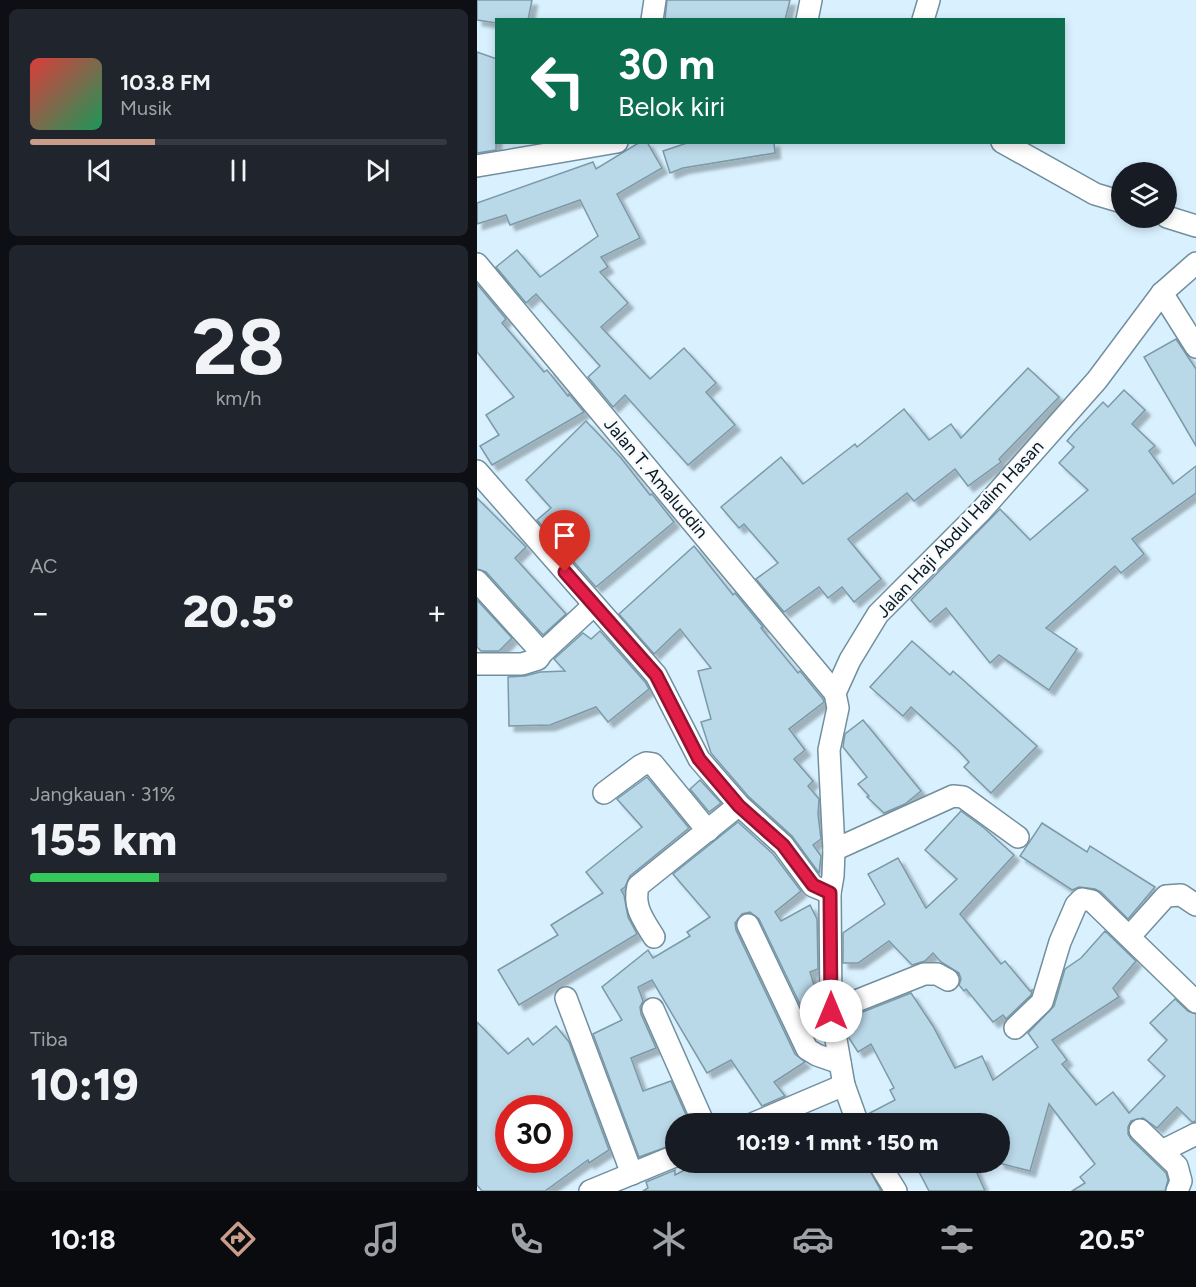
<!DOCTYPE html>
<html lang="id">
<meta charset="utf-8">
<style>
:root{--surface:#171b24;--page:#20242c;--text:#f1f3f6;--muted:#9ea1a6;--line:#363941;--accent:#c99d89}
body{margin:0;font-family:Figtree,sans-serif;background:var(--page);color:var(--text);height:100vh;display:flex;flex-direction:column;font-size:22px;white-space:nowrap}
*{box-sizing:border-box;margin:0}
p{font-size:20px;color:var(--muted)}
.icon{flex:none;width:33px;height:33px;fill:none;stroke:currentColor;stroke-width:2;stroke-linecap:round;stroke-linejoin:round}
.map{position:relative;flex:1;overflow:hidden}
.details{display:flex;flex-direction:column;gap:9px;padding:9px;background:#0d0f14;width:477px}
.details>*{flex:none}
.guide{position:absolute;left:18px;top:18px;width:570px;height:126px;border-radius:0px;box-shadow:0 3px 9px #0003;background:#0b6e4f;color:#fff;overflow:hidden}
.tools{position:absolute;left:634px;top:162px;display:grid;gap:12px}
.tools a{display:grid;place-items:center;width:66px;height:66px;border-radius:50%;background:var(--surface);box-shadow:0 3px 9px #0003;font-size:30px}
.speed{position:absolute;left:18px;top:1095px;display:flex;gap:12px;font-size:30px;font-weight:700;text-align:center}
.speed>*{display:grid;place-content:center;width:78px;height:78px;border-radius:50%;background:var(--surface);box-shadow:0 3px 9px #0003;line-height:1}
.speed .limit{border:9px solid #d22;background:#fff;color:#111}
.pin{position:absolute;display:grid;place-items:center;width:51px;height:51px;color:#fff;margin:-62px -26px;border-radius:50% 50% 50% 0;rotate:-45deg;box-shadow:0 0 6px #0007}
.pin .icon{rotate:45deg}
.me{position:absolute;width:66px;margin:-33px;rotate:0deg;stroke-linejoin:round;filter:drop-shadow(0 0 4px #0008)}
.turn{display:flex;align-items:center;gap:21px;height:126px;padding:0 24px;font-size:27px}
.turn .icon{width:78px;height:78px;stroke-width:2.5}
.turn b{display:block;font-size:42px;line-height:51px}
.big{font-size:45px;font-weight:800;line-height:1.1}
.details .card{flex:1;display:flex;flex-direction:column;justify-content:center;gap:9px;min-width:0;padding:0 21px;border-radius:9px;background:var(--page)}
.details .dial{align-items:center;gap:0}
.dial b{font-size:78px;line-height:1}
.song{display:flex;align-items:center;gap:18px}
.cover{width:72px;height:72px;border-radius:9px;background:linear-gradient(135deg,hsl(0 70% 55%),hsl(150 70% 35%))}
.played{height:6px;border-radius:3px;background:linear-gradient(90deg,var(--accent) 30%,var(--line) 30%)}
.keys{display:flex;justify-content:space-around;direction:ltr}
.heat{display:flex;justify-content:space-between;align-items:center;font-size:33px;direction:ltr}
.charge{height:9px;border-radius:4px;background:linear-gradient(90deg,#34c759 31%,var(--line) 0)}
.trip{position:absolute;left:188px;top:1113px;width:345px;height:60px;border-radius:30px;background:var(--surface);box-shadow:0 3px 9px #0003;font-weight:800;line-height:60px;text-align:center}
.dock{display:flex;height:96px;justify-content:space-around;align-items:center;background:#090b0e;color:var(--muted)}
.dock .icon{width:42px;height:42px}
.dock .current{color:var(--accent)}
.dock b{font-size:27px;color:var(--text)}
main{display:flex;flex:1;min-height:0}
.map>svg:first-child{display:block}
.building{fill:#b9d8e8;stroke:#7c99a8;stroke-width:1.5;fill-rule:evenodd;filter:url(#shadow)}
.lines{fill:none;stroke-linecap:round;stroke-linejoin:round}
.minor-casing{stroke:#728f9e;stroke-width:24}
.minor{stroke:#fff;stroke-width:21}
.route-casing{stroke:#92132f;stroke-width:15}
.route{stroke:#e11d48;stroke-width:10}
.labels{text-anchor:middle;stroke-width:4.5;stroke-linejoin:round;paint-order:stroke}
.street-label{font-size:18px;fill:#0d181e;stroke:#f5fbff}
</style>
<main>
<section class="details">
<div class="card">
<div class="song"><i class="cover"></i><div><b>103.8 FM</b><p>Musik</p></div></div>
<div class="played"></div>
<div class="keys"><svg class="icon" aria-label="previous" viewBox="0 0 24 24"><path d="M18 5L8 12l10 7zM5 5v14"/></svg><svg class="icon" aria-label="pause" viewBox="0 0 24 24"><path d="M8 5v14M16 5v14"/></svg><svg class="icon" aria-label="next" viewBox="0 0 24 24"><path d="M6 5l10 7-10 7zM19 5v14"/></svg></div>
</div>
<div class="card dial"><b>28</b><p>km/h</p></div>
<div class="card"><p>AC</p>
<div class="heat"><a>−</a><b class="big">20.5°</b><a>+</a></div>
</div>
<div class="card"><p>Jangkauan · 31%</p><b class="big">155 km</b><div class="charge"></div></div>
<div class="card"><p>Tiba</p><b class="big">10:19</b></div>
</section>
<div class="map">
<svg width="719" height="1191" viewBox="0 0 719 1191">
<defs>
<filter id="shadow"><feDropShadow dx="5.5" dy="5.5" stdDeviation="1.5" flood-color="#0004"/></filter>
</defs>
<rect width="100%" height="100%" fill="#d9f1ff"/>
<g class="building">
<polygon points="0,0 55,0 51,20 20,20 20,23 0,20"/>
<polygon points="190,0 313,0 308,20 188,20"/>
<polygon points="0,52 20,59 19,150 0,153"/>
<polygon points="163,142 170,142 185,168 140,194 163,238 124,257 131,267 123,272 151,303 124,327 173,379 207,348 239,383 229,392 258,425 211,465 148,395 136,407 111,377 123,366 59,294 49,303 19,267 40,250 63,277 121,236 103,200 33,225 29,215 0,224 0,203 116,162 119,169"/>
<polygon points="213,142 297,142 298,153 206,168 193,173 186,151"/>
<polygon points="0,284 29,319 25,323 67,372 70,370 91,396 92,394 107,412 15,465 3,446 22,435 9,415 37,397 0,352"/>
<polygon points="699,339 719,369 719,446 667,357"/>
<polygon points="551,368 582,397 522,459 524,462 491,486 478,469 437,501 430,493 371,539 404,579 377,602 365,587 351,598 342,587 307,612 279,579 301,563 267,524 262,528 244,507 304,457 326,484 378,444 380,447 427,409 452,440 474,424 484,438"/>
<polygon points="647,390 668,410 655,424 678,446 672,451 696,484 719,466 719,493 655,539 667,554 644,573 638,566 569,628 600,649 572,690 522,655 513,663 469,608 453,622 434,600 523,509 553,540 611,490 582,463 597,447 590,441 596,434 626,402 631,407"/>
<polygon points="109,421 144,458 173,495 175,494 197,522 119,587 60,520 74,508 49,480"/>
<polygon points="0,498 49,547 38,558 89,614 66,635 9,572 0,569"/>
<polygon points="217,546 256,595 258,593 286,627 284,628 321,673 323,671 346,699 347,702 312,729 328,750 317,759 336,781 331,786 342,799 341,814 344,839 336,845 344,856 342,873 315,836 271,796 234,753 224,722 234,719 221,671 234,668 203,629 177,654 142,614"/>
<polygon points="0,600 35,638 22,651 4,651 0,647"/>
<polygon points="123,631 168,682 172,689 131,722 119,707 73,725 32,726 31,677 48,676 63,672 88,671 77,659 106,633 114,639"/>
<polygon points="435,641 473,675 476,671 560,746 514,793 487,767 492,762 481,750 434,707 426,716 393,687"/>
<polygon points="386,720 444,791 428,804 407,813 390,797 392,796 381,784 390,777 366,747 368,734"/>
<polygon points="170,777 212,828 153,876 148,887 144,890 147,895 151,917 160,934 42,1005 21,970 81,935 74,925 126,893 109,872 165,827 140,799"/>
<polygon points="223,780 244,803 232,812 213,789"/>
<polygon points="484,811 507,828 537,855 483,914 524,964 528,961 553,991 555,990 554,995 529,1019 526,1015 516,1022 489,989 487,991 482,985 484,979 482,973 464,962 456,953 448,961 435,965 412,941 381,963 366,963 366,933 408,904 391,874 421,858 449,908 480,879 448,850"/>
<polygon points="261,822 296,854 324,891 298,912 304,921 333,905 340,919 341,969 333,972 341,998 343,1020 332,1023 282,919 273,912 265,914 258,923 259,930 318,1054 328,1062 297,1082 308,1096 285,1106 254,1060 230,1073 175,980 161,987 166,1001 163,1007 164,1014 179,1048 154,1058 166,1091 194,1081 213,1124 198,1124 198,1144 162,1157 116,1034 145,1020 125,987 171,950 176,958 213,936 210,932 233,917 196,874"/>
<polygon points="565,823 610,852 613,846 678,887 651,919 624,892 618,889 602,887 595,890 543,856"/>
<polygon points="628,931 659,961 636,988 642,997 575,1040 590,1060 585,1064 619,1105 636,1092 652,1113 688,1076 671,1060 690,1040 673,1023 698,999 711,1011 719,1014 719,1121 715,1122 700,1107 680,1128 666,1118 654,1121 651,1127 651,1134 654,1139 689,1173 691,1180 688,1191 595,1191 608,1183 603,1177 618,1164 572,1104 553,1171 522,1163 522,1124 393,1124 391,1114 418,1100 413,1090 417,1088 394,1044 381,1052 372,1038 369,1022 383,1013 434,993 456,1026 478,1068 505,1056 516,1080 561,1047 551,1033 577,1006 588,969 604,958"/>
<path d="M 0,1022 L 31,1054 L 51,1038 L 56,1045 L 79,1026 L 92,1042 L 132,1150 L 112,1163 L 111,1160 L 68,1191 L 5,1191 L 0,1185 ZM 32,1108 L 82,1108 L 82,1160 L 32,1160 Z"/>
<polygon points="223,1162 388,1162 404,1191 166,1191 171,1188 169,1182 198,1170 198,1175"/>
<polygon points="437,1162 495,1162 508,1191 452,1191"/>
</g>
<g class="lines">
<defs>
<g id="minor">
<polyline points="175,20 178,0"/>
<polyline points="330,20 334,0"/>
<polyline points="446,20 452,0"/>
<polyline points="525,142 618,194 645,202"/>
<polyline points="0,166 140,142"/>
<polyline points="690,217 719,226"/>
<polyline points="0,264 358,693"/>
<polyline points="685,293 719,347"/>
<polyline points="0,471 179,675 222,759 262,805 306,845 336,886 353,893"/>
<polyline points="0,581 65,653"/>
<polyline points="0,664 45,664 61,659 65,653 117,605"/>
<polyline points="127,793 163,766 169,763 176,764 231,831"/>
<polyline points="357,850 476,796 486,797 541,837"/>
<polyline points="271,925 330,1049 340,1055 363,1063"/>
<polyline points="653,936 689,896 704,895 719,905"/>
<path d="M 177,937 C 166,919 156,907 161,886 L 262,805"/>
<polyline points="89,998 155,1174"/>
<polyline points="176,1009 227,1124"/>
<polyline points="354,1011 447,974 460,974 471,980"/>
<polyline points="538,1028 565,1002 583,942 599,905 605,899 615,901 719,1002"/>
<polyline points="275,1124 367,1085"/>
<polyline points="381,1124 367,1085 354,1011 353,893 356,876 357,850 352,750 361,708 358,693 373,660 401,614 504,511 620,380 685,293 719,263"/>
<polyline points="663,1130 700,1166 704,1181 700,1191"/>
<polyline points="685,1151 719,1134"/>
<polyline points="401,1162 419,1191"/>
<polyline points="113,1191 198,1156"/>
</g>
</defs>
<use href="#minor" class="minor-casing"/>
<use href="#minor" class="minor"/>
</g>
<g class="lines">
<defs>
<polyline id="route" points="88,572 179,675 222,759 262,806 306,845 336,885 353,893 354,1011"/>
</defs>
<use href="#route" class="route-casing"/>
<use href="#route" class="route"/>
</g>
<g class="labels">
<g class="street-label">
<text transform="translate(179 478) rotate(50)" y="6">Jalan T. Amaluddin</text>
<text transform="translate(483 529) rotate(-47)" y="6">Jalan Haji Abdul Halim Hasan</text>
</g>
</g>
</svg>
<div class="tools">
<a><svg class="icon" aria-label="layers" viewBox="0 0 24 24"><path d="M12 4l9 5-9 5-9-5zM3 14l9 5 9-5"/></svg></a>
</div>
<div class="speed"><div class="limit">30</div></div>
<div class="pin" style="left:88px;top:572px;background:#d93025"><svg class="icon" aria-label="arrive" viewBox="0 0 24 24"><path d="M6 21V4h12l-3 4 3 4H6"/></svg></div>
<svg class="me" style="left:354px;top:1011px" viewBox="-20 -20 40 40"><circle r="19" fill="#fff"/><path d="M0-13L10 11 0 6-10 11z" fill="#e11d48"/></svg>
<div class="trip">10:19 · 1 mnt · 150 m</div>
<div class="guide">
<div class="turn"><svg class="icon" aria-label="left" viewBox="0 0 24 24"><path d="M17 20v-9H6M10 6l-5 5 5 5"/></svg><div><b>30 m</b>Belok kiri</div></div>
</div>
</div>
</main>
<nav class="dock">
<b>10:18</b>
<svg class="icon current" aria-label="directions" viewBox="0 0 24 24"><path d="M12 3l9 9-9 9-9-9zM9 14v-3h6M13 9l2 2-2 2"/></svg>
<svg class="icon" aria-label="music" viewBox="0 0 24 24"><path d="M9 18V5l10-2v13"/><circle cx="6" cy="18" r="3"/><circle cx="16" cy="16" r="3"/></svg>
<svg class="icon" aria-label="phone" viewBox="0 0 24 24"><path d="M5 4h4l2 5-3 2q2 4 5 5l2-3 5 2v4C11 20 4 13 5 4z"/></svg>
<svg class="icon" aria-label="climate" viewBox="0 0 24 24"><path d="M12 3v18M4 7l16 10M4 17L20 7"/></svg>
<svg class="icon" aria-label="car" viewBox="0 0 24 24"><path d="M5 17H2v-5l4-1 3-4h7l3 4 3 1v5h-3M9 17h6M6 11h13"/><circle cx="7" cy="17" r="2"/><circle cx="17" cy="17" r="2"/></svg>
<svg class="icon" aria-label="filters" viewBox="0 0 24 24"><path d="M4 7h16M4 17h16"/><circle cx="9" cy="7" r="2"/><circle cx="15" cy="17" r="2"/></svg>
<b>20.5°</b>
</nav>
